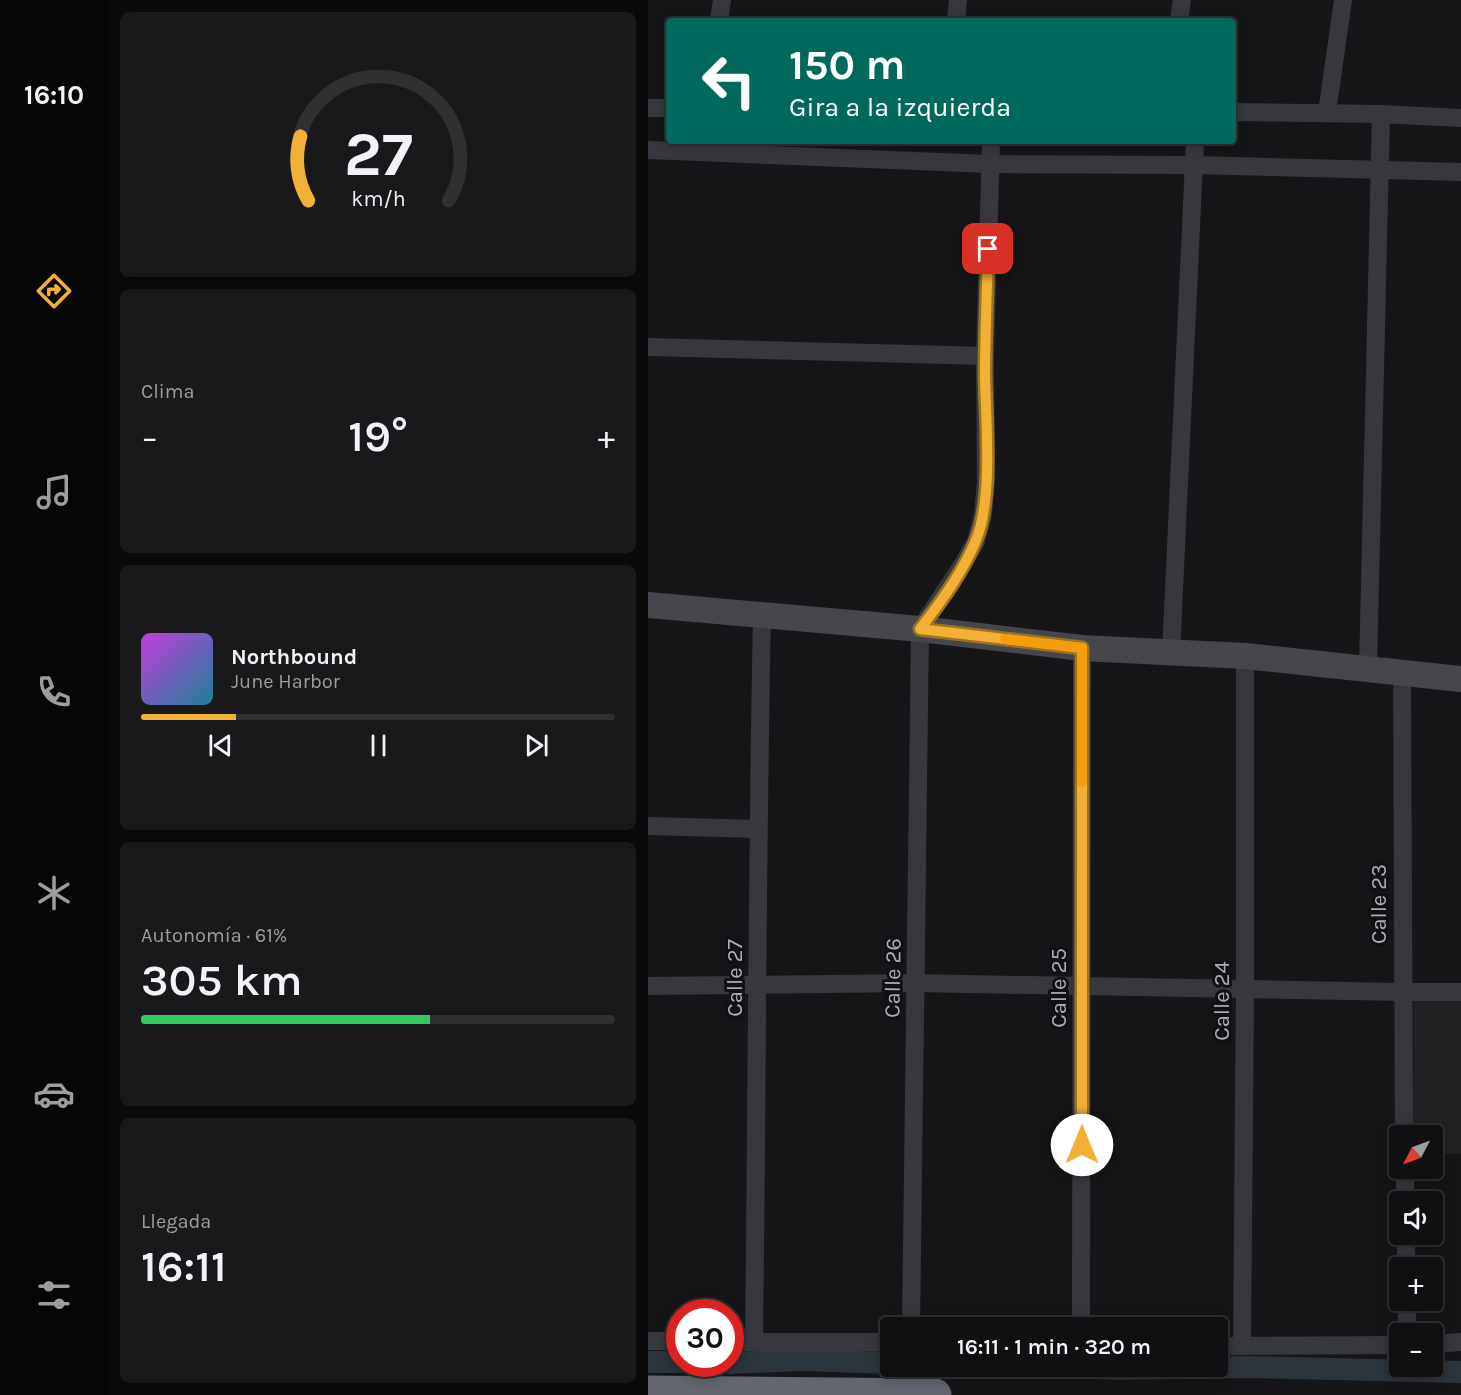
<!DOCTYPE html>
<html lang="es">
<meta charset="utf-8">
<style>
:root{--surface:#101012;--page:#19191b;--text:#f1f3f6;--muted:#9c9d9f;--line:#303032;--accent:#f2b134}
body{margin:0;font-family:Karla,sans-serif;background:var(--page);color:var(--text);height:100vh;display:flex;flex-direction:column;font-size:22px;white-space:nowrap}
*{box-sizing:border-box;margin:0}
p{font-size:20px;color:var(--muted)}
.icon{flex:none;width:33px;height:33px;fill:none;stroke:currentColor;stroke-width:2;stroke-linecap:round;stroke-linejoin:round}
.map{position:relative;flex:1;overflow:hidden}
.side{display:flex;flex-direction:column;gap:12px;padding:12px;background:#09090a;width:540px}
.side>*{flex:none}
.hud{position:absolute;left:18px;top:18px;width:570px;height:126px;border-radius:6px;box-shadow:0 3px 15px #0003,0 0 0 2px var(--line);background:#00695c;color:#fff;overflow:hidden}
.needle{width:39px;rotate:229deg}
.fabs{position:absolute;left:741px;top:1125px;display:grid;gap:12px}
.fabs a{display:grid;place-items:center;width:54px;height:54px;border-radius:6px;background:var(--surface);box-shadow:0 3px 15px #0003,0 0 0 2px var(--line);font-size:30px}
.speed{position:absolute;left:18px;top:1299px;display:flex;gap:12px;font-size:30px;font-weight:700;text-align:center}
.speed>*{display:grid;place-content:center;width:78px;height:78px;border-radius:50%;background:var(--surface);box-shadow:0 3px 15px #0003,0 0 0 2px var(--line);line-height:1}
.speed .limit{border:9px solid #d22;background:#fff;color:#111}
.pin{position:absolute;display:grid;place-items:center;width:51px;height:51px;color:#fff;margin:-26px;border-radius:12px;box-shadow:0 3px 9px #0006}
.me{position:absolute;width:66px;margin:-33px;rotate:0deg;stroke-linejoin:round;filter:drop-shadow(0 0 4px #0008)}
.turn{display:flex;align-items:center;gap:21px;height:126px;padding:0 24px;font-size:27px}
.turn .icon{width:78px;height:78px;stroke-width:2.5}
.turn b{display:block;font-size:42px;line-height:51px}
.big{font-size:45px;font-weight:600;line-height:1.1}
.side .tile{flex:1;display:flex;flex-direction:column;justify-content:center;gap:9px;min-width:0;padding:0 21px;border-radius:9px;background:var(--page)}
.side .dial{align-items:center;gap:0}
.dial svg{height:156px;overflow:visible;fill:none;stroke:var(--line);stroke-width:7;stroke-linecap:round;text-anchor:middle}
.dial text{fill:var(--text);stroke:none}
.song{display:flex;align-items:center;gap:18px}
.cover{width:72px;height:72px;border-radius:9px;background:linear-gradient(135deg,hsl(290 70% 55%),hsl(190 70% 35%))}
.played{height:6px;border-radius:3px;background:linear-gradient(90deg,var(--accent) 20%,var(--line) 20%)}
.keys{display:flex;justify-content:space-around;direction:ltr}
.heat{display:flex;justify-content:space-between;align-items:center;font-size:33px;direction:ltr}
.charge{height:9px;border-radius:4px;background:linear-gradient(90deg,#34c759 61%,var(--line) 0)}
.trip{position:absolute;left:232px;top:1317px;width:348px;height:60px;border-radius:6px;background:var(--surface);box-shadow:0 3px 15px #0003,0 0 0 2px var(--line);font-weight:600;line-height:60px;text-align:center}
main{display:flex;flex:1;min-height:0}
.tabs{display:flex;flex-direction:column;width:108px;justify-content:space-around;align-items:center;background:#060607;color:var(--muted)}
.tabs .icon{width:42px;height:42px}
.tabs .on{color:var(--accent)}
.tabs b{font-size:27px;color:var(--text)}
.map>svg:first-child{display:block}
.built{fill:#222225}
.lines{fill:none;stroke-linecap:round;stroke-linejoin:round}
.canal{stroke:#2c353c;stroke-width:22}
.street{stroke:#37383d;stroke-width:18}
.secondary{stroke:#45474d;stroke-width:26}
.highway{stroke:#63666e;stroke-width:33}
.route-casing{stroke:#9d7322;stroke-width:15}
.route{stroke:#f2b134;stroke-width:10}
.slow{stroke:#f59e0b;stroke-width:10}
.labels{text-anchor:middle;stroke-width:6;stroke-linejoin:round;paint-order:stroke}
.street-label{font-size:22px;fill:#a8adb8;stroke:#111113}
</style>
<main>
<nav class="tabs">
<b>16:10</b>
<svg class="icon on" aria-label="directions" viewBox="0 0 24 24"><path d="M12 3l9 9-9 9-9-9zM9 14v-3h6M13 9l2 2-2 2"/></svg>
<svg class="icon" aria-label="music" viewBox="0 0 24 24"><path d="M9 18V5l10-2v13"/><circle cx="6" cy="18" r="3"/><circle cx="16" cy="16" r="3"/></svg>
<svg class="icon" aria-label="phone" viewBox="0 0 24 24"><path d="M5 4h4l2 5-3 2q2 4 5 5l2-3 5 2v4C11 20 4 13 5 4z"/></svg>
<svg class="icon" aria-label="climate" viewBox="0 0 24 24"><path d="M12 3v18M4 7l16 10M4 17L20 7"/></svg>
<svg class="icon" aria-label="car" viewBox="0 0 24 24"><path d="M5 17H2v-5l4-1 3-4h7l3 4 3 1v5h-3M9 17h6M6 11h13"/><circle cx="7" cy="17" r="2"/><circle cx="17" cy="17" r="2"/></svg>
<svg class="icon" aria-label="filters" viewBox="0 0 24 24"><path d="M4 7h16M4 17h16"/><circle cx="9" cy="7" r="2"/><circle cx="15" cy="17" r="2"/></svg>
</nav>
<section class="side">
<div class="tile dial"><svg viewBox="0 0 100 80">
<path d="M14 69A42 42 0 1 1 86 69"/>
<path d="M14 69A42 42 0 0 1 10 36" stroke="#f2b134"/>
<text x="50" y="56" font-size="32" font-weight="700">27</text>
<text x="50" y="72" font-size="11">km/h</text>
</svg></div>
<div class="tile"><p>Clima</p>
<div class="heat"><a>−</a><b class="big">19°</b><a>+</a></div>
</div>
<div class="tile">
<div class="song"><i class="cover"></i><div><b>Northbound</b><p>June Harbor</p></div></div>
<div class="played"></div>
<div class="keys"><svg class="icon" aria-label="previous" viewBox="0 0 24 24"><path d="M18 5L8 12l10 7zM5 5v14"/></svg><svg class="icon" aria-label="pause" viewBox="0 0 24 24"><path d="M8 5v14M16 5v14"/></svg><svg class="icon" aria-label="next" viewBox="0 0 24 24"><path d="M6 5l10 7-10 7zM19 5v14"/></svg></div>
</div>
<div class="tile"><p>Autonomía · 61%</p><b class="big">305 km</b><div class="charge"></div></div>
<div class="tile"><p>Llegada</p><b class="big">16:11</b></div>
</section>
<div class="map">
<svg width="813" height="1395" viewBox="0 0 813 1395">
<rect width="100%" height="100%" fill="#161618"/>
<polygon class="built" points="766,996 813,997 813,1154 785,1154 784,1136 765,1136"/>
<g class="lines">
<g class="canal">
<polyline points="0,1362 32,1362"/>
<polyline points="82,1363 154,1360 243,1363"/>
<polyline points="407,1366 468,1369 598,1367 813,1372"/>
</g>
<g class="street">
<polyline points="71,21 74,0"/>
<polyline points="308,21 310,0"/>
<polyline points="531,21 534,0"/>
<polyline points="0,108 21,108"/>
<polyline points="585,112 733,114 813,118"/>
<polyline points="679,113 695,0"/>
<polyline points="0,150 342,164 547,165 813,172"/>
<polyline points="0,347 337,356"/>
<polyline points="523,654 547,141"/>
<polyline points="720,669 733,114"/>
<polyline points="754,673 756,1136"/>
<polyline points="0,826 110,829"/>
<polyline points="0,986 268,983 754,992 813,992"/>
<polyline points="757,1168 757,1202"/>
<polyline points="758,1234 758,1268"/>
<polyline points="759,1300 759,1334"/>
<polyline points="263,1328 272,629 315,564 328,541 335,515 338,480 337,356 343,141"/>
<polyline points="433,1328 434,648"/>
<polyline points="0,1341 32,1341"/>
<polyline points="82,1342 243,1342"/>
<path d="M 106,1342 C 109,1100 109,857 114,615"/>
<polyline points="784,1344 813,1342"/>
<polyline points="570,1346 752,1345"/>
<polyline points="594,1346 597,988 597,656"/>
<polyline points="262,1394 263,1366"/>
</g>
<polyline class="secondary" points="0,605 272,629 434,648 597,656 813,679"/>
<polyline class="highway" points="0,1392 287,1395"/>
</g>
<g class="lines">
<defs>
<path id="route" d="M 340,249 C 339,292 337,334 337,377 C 338,423 345,499 328,540 C 315,572 293,602 272,629 L 434,648 L 434,1145"/>
</defs>
<use href="#route" class="route-casing"/>
<use href="#route" class="route"/>
<polyline class="slow" points="357,639 434,648 434,782"/>
</g>
<g class="labels">
<g class="street-label">
<text transform="translate(730 904) rotate(-90)" y="8">Calle 23</text>
<text transform="translate(86 978) rotate(-90)" y="8">Calle 27</text>
<text transform="translate(244 978) rotate(-89)" y="8">Calle 26</text>
<text transform="translate(410 988) rotate(-90)" y="8">Calle 25</text>
<text transform="translate(573 1001) rotate(-90)" y="8">Calle 24</text>
</g>
</g>
</svg>
<div class="fabs">
<a><svg class="needle" viewBox="-14 -14 28 28"><path d="M0-13l5 13h-10z" fill="#e53935"/><path d="M0 13l5-13h-10z" fill="#9c9d9f"/></svg></a>
<a><svg class="icon" aria-label="sound" viewBox="0 0 24 24"><path d="M4 9h4l5-4v14l-5-4H4zM17 9q2 3 0 6"/></svg></a>
<a>+</a>
<a>−</a>
</div>
<div class="speed"><div class="limit">30</div></div>
<div class="pin" style="left:340px;top:249px;background:#d93025"><svg class="icon" aria-label="arrive" viewBox="0 0 24 24"><path d="M6 21V4h12l-3 4 3 4H6"/></svg></div>
<svg class="me" style="left:434px;top:1145px" viewBox="-20 -20 40 40"><circle r="19" fill="#fff"/><path d="M0-13L10 11 0 6-10 11z" fill="#f2b134"/></svg>
<div class="trip">16:11 · 1 min · 320 m</div>
<div class="hud">
<div class="turn"><svg class="icon" aria-label="left" viewBox="0 0 24 24"><path d="M17 20v-9H6M10 6l-5 5 5 5"/></svg><div><b>150 m</b>Gira a la izquierda</div></div>
</div>
</div>
</main>
